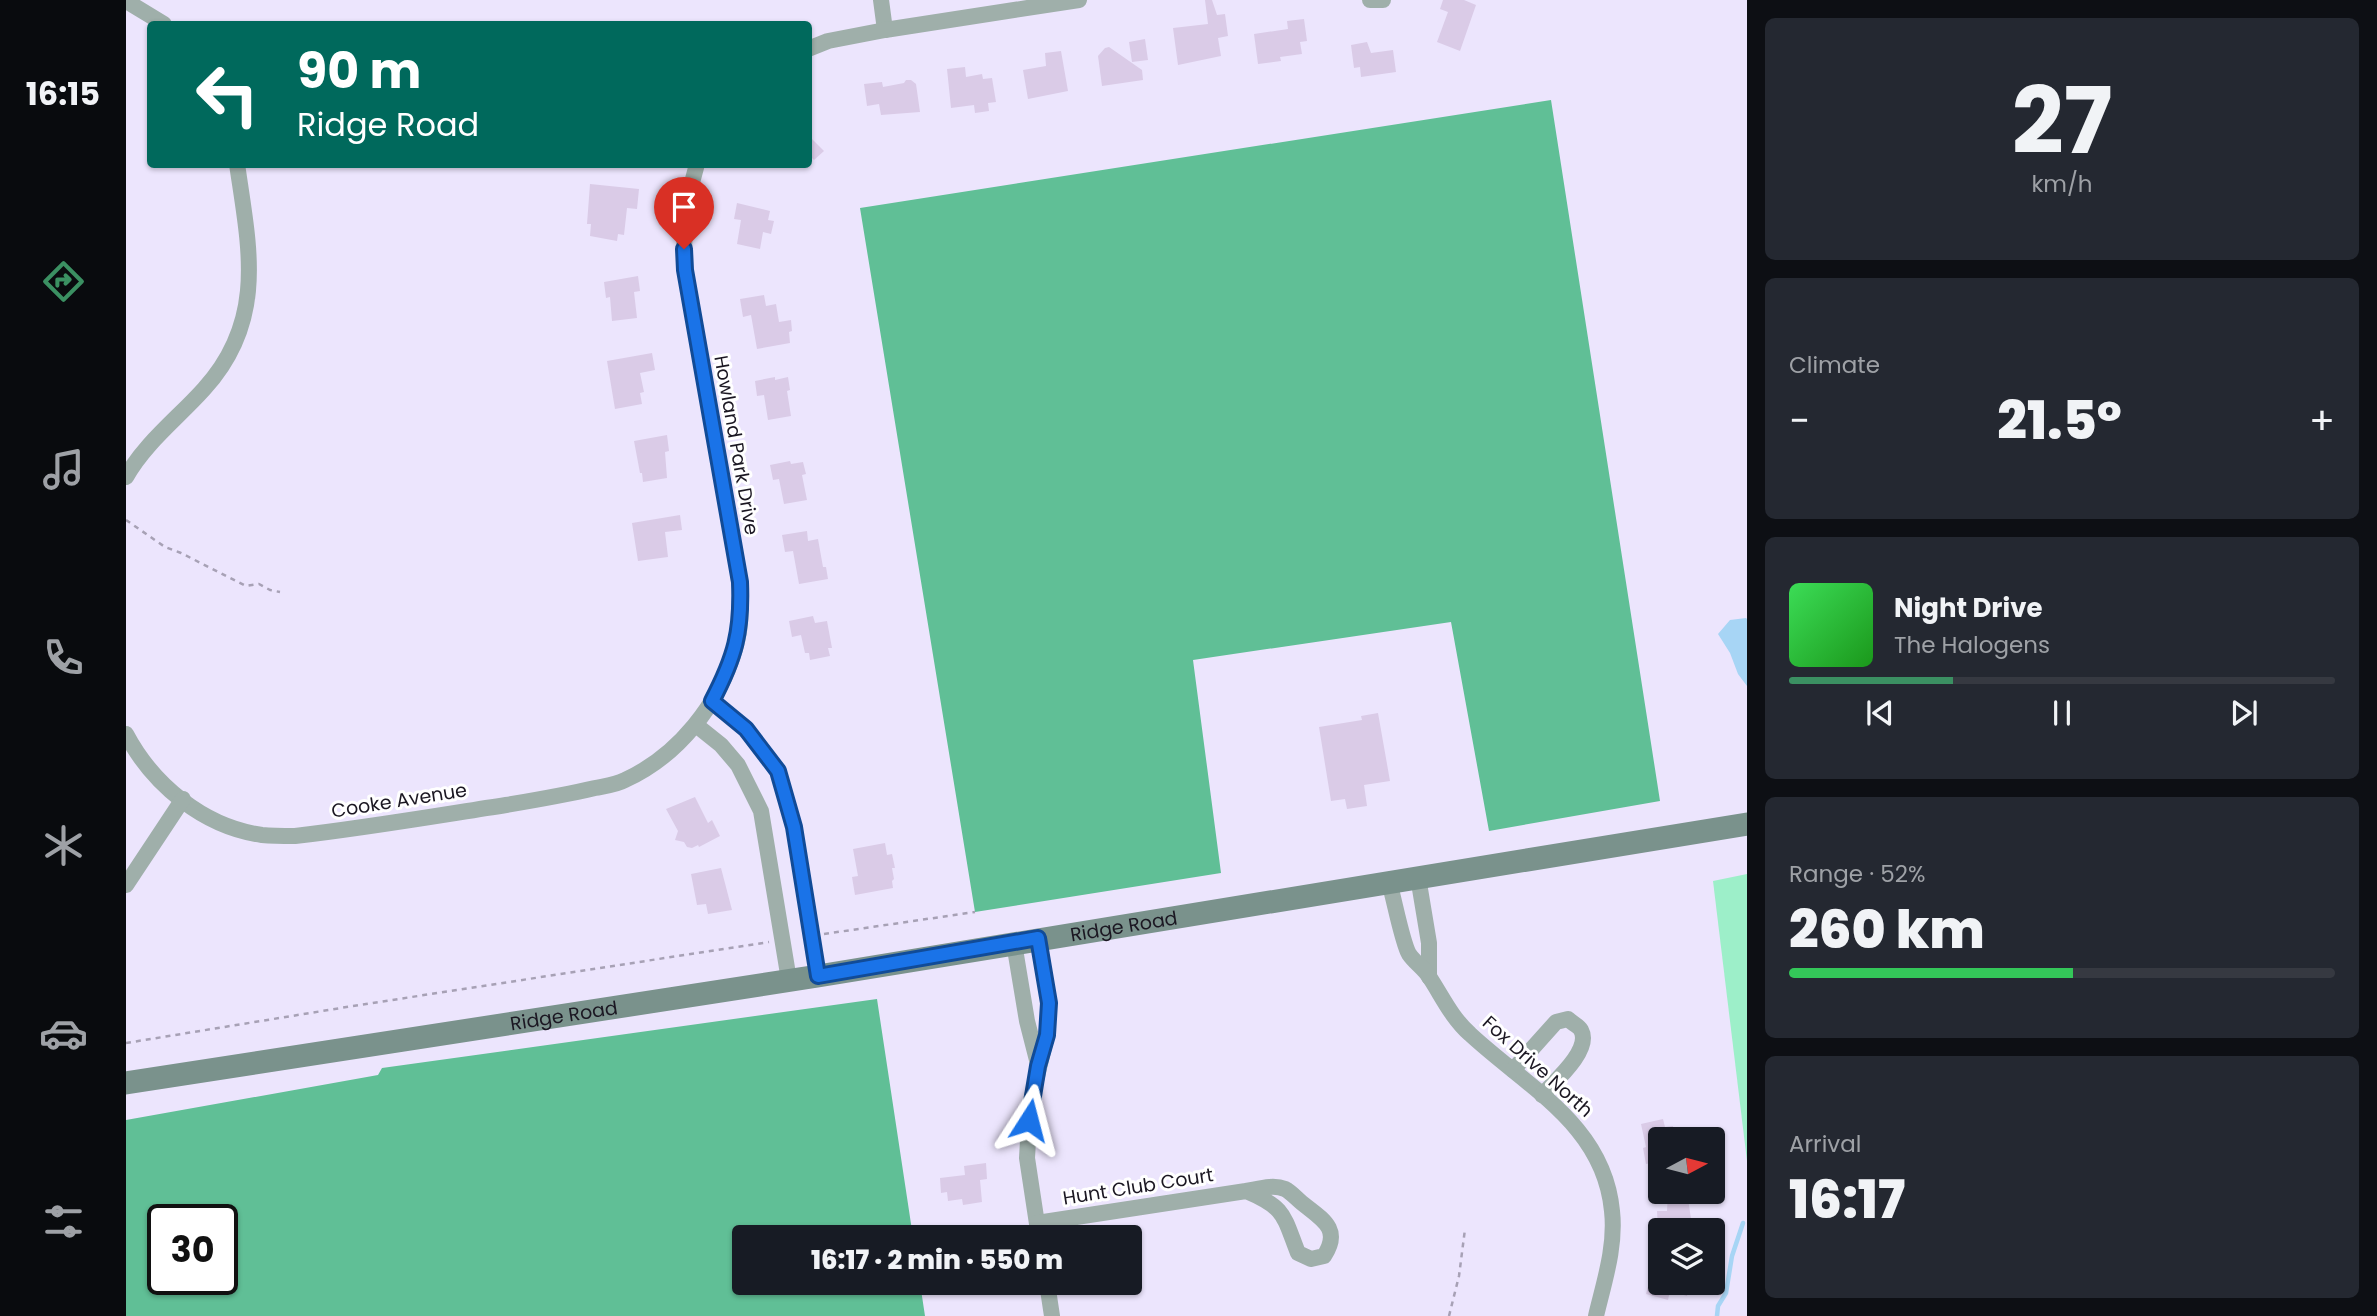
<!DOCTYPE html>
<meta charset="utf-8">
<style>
:root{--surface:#171b24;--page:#242831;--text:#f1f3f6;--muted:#9ea1a6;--line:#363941;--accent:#3b9062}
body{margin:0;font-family:Poppins,sans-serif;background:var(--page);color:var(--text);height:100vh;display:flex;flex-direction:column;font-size:26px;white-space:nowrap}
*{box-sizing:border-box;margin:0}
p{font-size:23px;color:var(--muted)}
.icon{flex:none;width:38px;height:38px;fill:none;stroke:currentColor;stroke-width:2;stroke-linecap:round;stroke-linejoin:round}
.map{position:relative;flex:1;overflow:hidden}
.details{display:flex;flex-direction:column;gap:18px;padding:18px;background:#0d0f14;width:630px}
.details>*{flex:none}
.top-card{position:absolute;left:21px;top:21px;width:665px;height:147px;border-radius:7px;box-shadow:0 2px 5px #0004;background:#00695c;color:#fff;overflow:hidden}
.needle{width:46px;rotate:83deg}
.tools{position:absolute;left:1522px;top:1127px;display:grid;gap:14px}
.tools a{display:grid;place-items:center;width:77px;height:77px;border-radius:7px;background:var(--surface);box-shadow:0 2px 5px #0004;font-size:35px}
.speed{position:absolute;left:21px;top:1204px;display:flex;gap:14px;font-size:35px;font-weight:700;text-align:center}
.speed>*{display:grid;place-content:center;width:91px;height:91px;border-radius:50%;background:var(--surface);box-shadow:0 2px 5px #0004;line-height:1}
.speed .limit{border:4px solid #111;border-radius:10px;background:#fff;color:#111}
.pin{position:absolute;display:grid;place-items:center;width:60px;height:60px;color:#fff;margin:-72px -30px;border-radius:50% 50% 50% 0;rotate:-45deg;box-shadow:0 0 7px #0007}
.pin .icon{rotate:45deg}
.me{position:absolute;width:77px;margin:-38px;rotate:9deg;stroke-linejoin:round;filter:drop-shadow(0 0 5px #0008)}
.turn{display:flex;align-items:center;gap:24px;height:147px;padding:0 35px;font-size:32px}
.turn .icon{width:91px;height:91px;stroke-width:2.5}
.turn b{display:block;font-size:49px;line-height:60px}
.big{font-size:52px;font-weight:800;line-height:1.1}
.details .widget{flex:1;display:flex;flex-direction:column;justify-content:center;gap:10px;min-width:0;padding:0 24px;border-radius:10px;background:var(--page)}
.details .dial{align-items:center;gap:0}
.dial b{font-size:91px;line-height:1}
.song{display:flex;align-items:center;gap:21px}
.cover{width:84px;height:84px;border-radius:10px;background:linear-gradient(135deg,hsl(130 70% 55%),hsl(120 70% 35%))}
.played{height:7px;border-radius:4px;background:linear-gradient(90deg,var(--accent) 30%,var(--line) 30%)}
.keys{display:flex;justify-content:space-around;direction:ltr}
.heat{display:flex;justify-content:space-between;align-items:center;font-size:38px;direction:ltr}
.charge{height:10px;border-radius:5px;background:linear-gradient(90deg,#34c759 52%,var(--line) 0)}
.trip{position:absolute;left:606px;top:1225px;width:410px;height:70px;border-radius:7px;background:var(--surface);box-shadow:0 2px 5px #0004;font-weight:800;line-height:70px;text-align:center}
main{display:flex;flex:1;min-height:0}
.tabs{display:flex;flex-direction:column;width:126px;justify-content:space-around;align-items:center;background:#090b0e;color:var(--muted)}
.tabs .icon{width:49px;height:49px}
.tabs .on{color:var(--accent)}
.tabs b{font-size:32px;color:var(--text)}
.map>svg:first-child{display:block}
.green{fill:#9defc9}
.forest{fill:#60bf96;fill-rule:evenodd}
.water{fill:#a7d5f5}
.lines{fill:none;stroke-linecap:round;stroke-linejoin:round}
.stream{stroke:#a7d5f5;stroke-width:4.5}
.building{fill:#dacbe7}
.path{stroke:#a7a1b5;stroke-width:2.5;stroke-dasharray:5 5;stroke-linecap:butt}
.street{stroke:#9fafaa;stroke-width:16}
.secondary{stroke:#7a928c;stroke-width:23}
.route-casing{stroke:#114b97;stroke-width:18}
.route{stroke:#1a73e8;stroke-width:12}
.labels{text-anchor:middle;stroke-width:6;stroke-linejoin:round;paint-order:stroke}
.street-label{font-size:19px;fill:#1b1722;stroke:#fff}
</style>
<main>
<nav class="tabs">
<b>16:15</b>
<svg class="icon on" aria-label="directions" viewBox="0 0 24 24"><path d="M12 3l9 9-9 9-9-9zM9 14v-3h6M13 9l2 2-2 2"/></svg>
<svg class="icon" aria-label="music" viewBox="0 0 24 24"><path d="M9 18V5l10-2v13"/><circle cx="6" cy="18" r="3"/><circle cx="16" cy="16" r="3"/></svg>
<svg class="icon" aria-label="phone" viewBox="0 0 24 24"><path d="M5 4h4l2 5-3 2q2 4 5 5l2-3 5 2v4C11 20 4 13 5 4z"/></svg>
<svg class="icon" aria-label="climate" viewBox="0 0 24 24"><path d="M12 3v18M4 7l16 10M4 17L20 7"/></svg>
<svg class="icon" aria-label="car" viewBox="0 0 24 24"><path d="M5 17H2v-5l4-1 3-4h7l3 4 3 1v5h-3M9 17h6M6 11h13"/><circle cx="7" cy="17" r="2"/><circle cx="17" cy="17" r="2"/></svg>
<svg class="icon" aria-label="filters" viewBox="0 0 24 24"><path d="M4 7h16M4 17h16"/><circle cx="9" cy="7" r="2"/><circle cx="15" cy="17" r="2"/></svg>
</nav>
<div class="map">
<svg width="1621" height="1316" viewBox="0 0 1621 1316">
<rect width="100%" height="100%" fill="#ece5fd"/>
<polygon class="green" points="1621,874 1621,1161 1587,881"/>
<g class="forest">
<polygon points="1425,100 1534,801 1363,831 1325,622 1067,660 1095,873 849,912 734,208"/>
<path d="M 751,999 L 787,1237 L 618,1237 L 618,1283 L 794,1283 L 799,1316 L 0,1316 L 0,1120 L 252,1075 L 256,1068 ZM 37,1220 L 96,1220 L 96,1279 L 37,1279 Z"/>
</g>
<polygon class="water" points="1620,618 1621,619 1621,686 1612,674 1604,653 1592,634 1604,620"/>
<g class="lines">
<polyline class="stream" points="1591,1316 1592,1306 1600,1293 1606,1256 1617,1223"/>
</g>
<g class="building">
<polygon points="1079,0 1086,0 1091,15 1099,14 1102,36 1092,38 1095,56 1052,65 1047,28 1082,24"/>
<polygon points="1317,0 1338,0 1350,5 1334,51 1311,42 1322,12 1314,9"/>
<polygon points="1178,19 1181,41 1174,42 1176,54 1154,57 1155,61 1132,64 1128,34 1162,29 1161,21"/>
<polygon points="1019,39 1022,60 1006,62 1003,42"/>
<polygon points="1241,42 1245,53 1267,50 1270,72 1235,77 1234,67 1228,68 1225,45"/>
<polygon points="983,47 1016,70 1017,80 976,86 972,56 979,48"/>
<polygon points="935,51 942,91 902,99 897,70 920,66 919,53"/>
<polygon points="839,67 840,77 856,74 857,79 866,78 870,102 862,103 863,111 849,113 848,105 825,108 821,69"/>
<polygon points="780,80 785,80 790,84 794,112 755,115 753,104 741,106 738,84 756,82 757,87 778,83"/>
<polygon points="682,135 698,151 688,160 682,154"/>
<polygon points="464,184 513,189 511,209 501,208 498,235 492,234 491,241 464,236 465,224 461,224"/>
<polygon points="611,203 644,211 642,220 648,221 645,234 637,232 634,249 611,244 615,220 608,219"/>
<polygon points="512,276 514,291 508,292 511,318 486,321 484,297 480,298 478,282"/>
<polygon points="638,295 640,306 650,304 653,322 665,320 666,331 663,332 664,343 631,349 625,315 617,317 614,299"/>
<polygon points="526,353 529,370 514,373 518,392 514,393 516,404 489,409 481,361"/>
<polygon points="649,377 649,380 662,377 664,390 661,391 665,416 642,420 638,395 631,396 629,381"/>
<polygon points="541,435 543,451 539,452 541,478 517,482 516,473 514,473 508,441"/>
<polygon points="664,461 665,464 677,462 680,474 676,475 681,500 658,504 653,479 647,480 644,465"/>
<polygon points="554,515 556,530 539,532 542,557 512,561 506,523"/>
<polygon points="681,531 682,541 692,539 697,567 700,567 702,579 673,584 667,551 659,552 656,535"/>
<polygon points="687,616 689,623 701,621 706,648 702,648 704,656 684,660 683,653 679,653 675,635 666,637 663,621"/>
<polygon points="1252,713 1264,781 1238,785 1241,806 1221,809 1219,799 1205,801 1193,727 1236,720 1235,716"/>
<polygon points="569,797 582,823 586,820 594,836 573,847 572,845 566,848 561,847 558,842 549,840 552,831 540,809"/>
<polygon points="759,843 761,855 766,854 769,868 766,868 768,879 766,881 767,888 729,895 726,877 732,876 727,849"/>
<polygon points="595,868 606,910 582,914 580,904 571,905 565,874"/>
<polygon points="1537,1119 1539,1127 1547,1126 1549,1139 1535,1139 1535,1161 1520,1164 1517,1148 1520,1147 1515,1124"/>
<polygon points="860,1163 861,1179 854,1180 856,1202 837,1205 836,1199 822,1201 821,1192 815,1193 814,1178 839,1175 838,1166"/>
<polygon points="1542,1192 1561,1192 1565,1219 1552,1220 1549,1226 1532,1228 1531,1211 1541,1211"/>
<polygon points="1524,1279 1535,1283 1564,1283 1561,1296 1544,1291 1542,1300 1520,1294"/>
</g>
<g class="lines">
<g class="path">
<polyline points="0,520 39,547 55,553 120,586 133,584 144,590 154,592"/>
<polyline points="698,934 849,912"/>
<polyline points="0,1043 227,1006 643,942"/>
<polyline points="1323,1316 1333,1276 1339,1229"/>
</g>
<g class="street">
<polyline points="755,0 759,30"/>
<polyline points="1244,0 1257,0"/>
<polyline points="0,1 38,24"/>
<polyline points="682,49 702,41 759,30 953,0"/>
<path d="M 0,477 C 19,443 52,418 78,389 C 141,320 123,247 111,164"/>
<polyline points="586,701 620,729 652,771 668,827 692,976"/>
<polyline points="570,725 595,745 612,765 635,811 663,980"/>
<path d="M 0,734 C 27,785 78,827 136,835 C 147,836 158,836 169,836 C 239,828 309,816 380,805 C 410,800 439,795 469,788 C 479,786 490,785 499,780 C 552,756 593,704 609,649 C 618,620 615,589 610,560 L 559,270 C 556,233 560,200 571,164"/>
<polyline points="1292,877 1303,943 1303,977"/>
<path d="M 1263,882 C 1268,898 1276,942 1283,954 C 1289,963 1299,969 1304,978 C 1317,998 1326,1018 1344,1034 C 1402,1088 1478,1125 1486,1211 C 1490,1247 1478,1282 1470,1316"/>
<polyline points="0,885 57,799"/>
<polyline points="912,938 923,1003 921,1035 904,1105 901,1158 913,1237"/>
<polyline points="888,943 901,1021 912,1064"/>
<path d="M 1387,1070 L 1430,1022 L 1442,1019 C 1446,1023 1453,1026 1455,1030 C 1466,1050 1428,1082 1416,1095"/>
<path d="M 911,1223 L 1120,1191 C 1160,1208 1157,1215 1172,1253 L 1185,1259 L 1198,1256 C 1216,1229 1196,1219 1176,1203 C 1171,1199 1165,1192 1159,1189 C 1147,1184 1132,1189 1120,1191"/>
<polyline points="921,1283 926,1316"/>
</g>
<path class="secondary" id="s1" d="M 0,1083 L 692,976 L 1621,824"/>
</g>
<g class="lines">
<defs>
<path id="route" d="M 558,249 L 559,270 L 614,582 C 616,632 609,657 586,701 L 620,729 L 652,771 L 668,827 L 692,976 L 912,938 L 923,1003 L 921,1035 L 912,1066 L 903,1120"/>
</defs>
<use href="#route" class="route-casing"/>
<use href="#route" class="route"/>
</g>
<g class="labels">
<g class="street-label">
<text transform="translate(611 445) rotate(80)" y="7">Howland Park Drive</text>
<text transform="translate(273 800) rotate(-9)" y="7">Cooke Avenue</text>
<text dy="7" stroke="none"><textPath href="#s1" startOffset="1010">Ridge Road</textPath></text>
<text dy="7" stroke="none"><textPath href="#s1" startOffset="443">Ridge Road</textPath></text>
<text transform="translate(1412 1066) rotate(42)" y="7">Fox Drive North</text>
<text transform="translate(1012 1186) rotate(-9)" y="7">Hunt Club Court</text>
</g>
</g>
</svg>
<div class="tools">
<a><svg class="needle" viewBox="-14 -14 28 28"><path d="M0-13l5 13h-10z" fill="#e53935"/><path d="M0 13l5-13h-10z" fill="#9ea1a6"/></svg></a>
<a><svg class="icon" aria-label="layers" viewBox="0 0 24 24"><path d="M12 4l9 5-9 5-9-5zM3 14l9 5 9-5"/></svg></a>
</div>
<div class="speed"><div class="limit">30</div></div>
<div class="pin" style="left:558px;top:249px;background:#d93025"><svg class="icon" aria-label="arrive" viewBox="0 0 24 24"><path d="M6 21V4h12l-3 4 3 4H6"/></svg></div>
<svg class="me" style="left:903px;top:1120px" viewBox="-20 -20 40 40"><path d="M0-17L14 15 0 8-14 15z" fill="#1a73e8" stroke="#fff" stroke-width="4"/></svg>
<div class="trip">16:17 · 2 min · 550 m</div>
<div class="top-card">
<div class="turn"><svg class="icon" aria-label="left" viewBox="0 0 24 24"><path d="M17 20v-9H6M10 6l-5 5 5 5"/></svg><div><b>90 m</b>Ridge Road</div></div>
</div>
</div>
<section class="details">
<div class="widget dial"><b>27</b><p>km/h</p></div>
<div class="widget"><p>Climate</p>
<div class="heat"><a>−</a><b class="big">21.5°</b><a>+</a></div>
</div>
<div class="widget">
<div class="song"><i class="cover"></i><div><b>Night Drive</b><p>The Halogens</p></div></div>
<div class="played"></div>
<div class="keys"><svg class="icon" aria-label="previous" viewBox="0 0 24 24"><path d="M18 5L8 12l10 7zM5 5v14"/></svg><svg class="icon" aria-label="pause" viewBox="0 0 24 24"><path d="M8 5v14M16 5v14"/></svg><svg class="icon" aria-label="next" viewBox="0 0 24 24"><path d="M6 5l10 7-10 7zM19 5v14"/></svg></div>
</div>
<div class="widget"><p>Range · 52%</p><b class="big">260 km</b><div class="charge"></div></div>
<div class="widget"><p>Arrival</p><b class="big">16:17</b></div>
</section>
</main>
